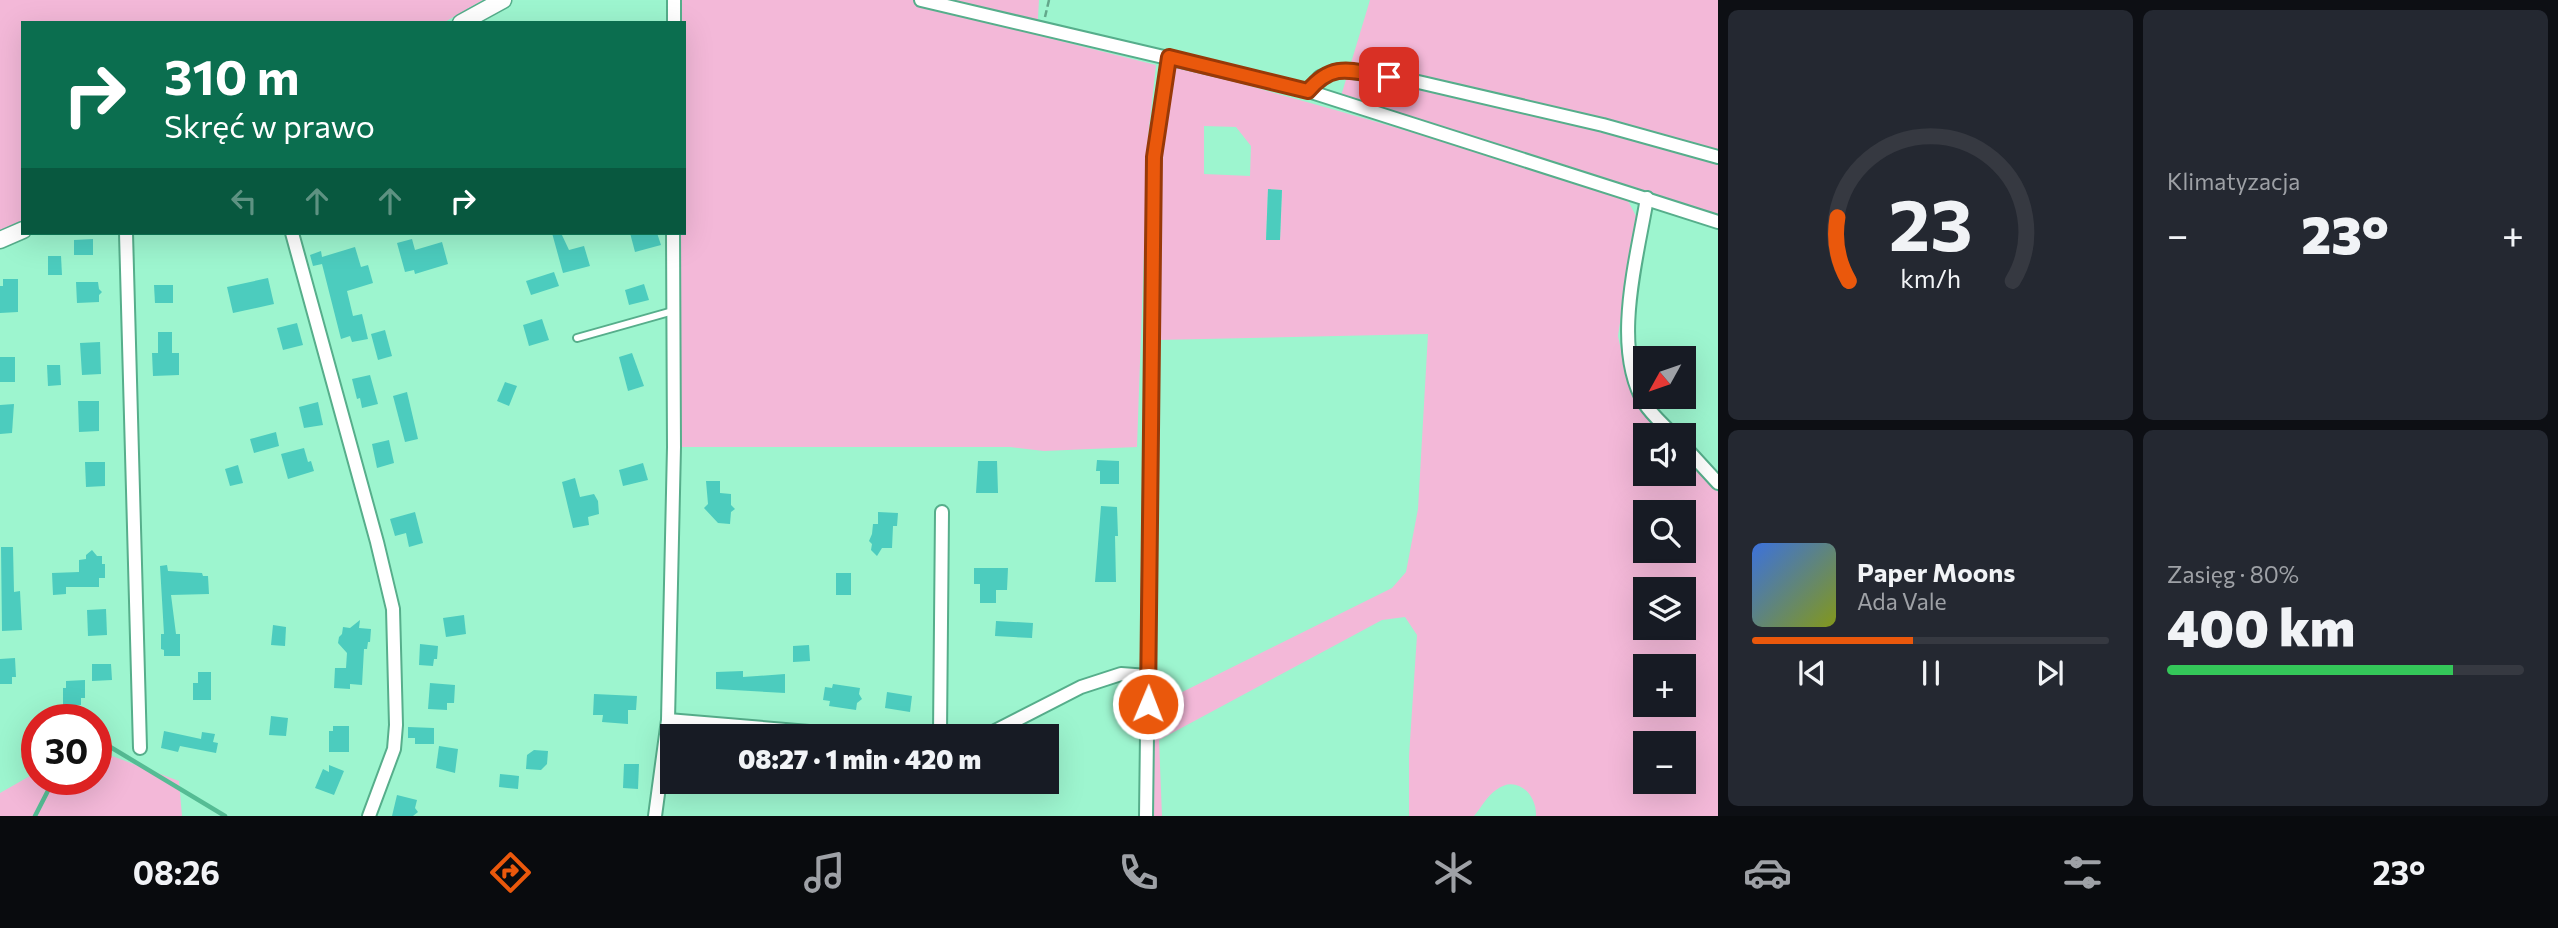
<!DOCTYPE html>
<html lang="pl">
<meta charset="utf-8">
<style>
:root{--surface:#171b24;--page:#242831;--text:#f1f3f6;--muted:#9ea1a6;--line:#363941;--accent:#ea580c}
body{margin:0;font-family:Commissioner,sans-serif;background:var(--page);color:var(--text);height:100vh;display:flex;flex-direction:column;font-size:26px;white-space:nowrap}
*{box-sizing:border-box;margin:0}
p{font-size:23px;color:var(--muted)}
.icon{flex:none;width:38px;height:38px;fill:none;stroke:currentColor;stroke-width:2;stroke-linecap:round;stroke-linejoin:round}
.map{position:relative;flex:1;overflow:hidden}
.sheet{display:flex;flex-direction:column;gap:10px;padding:10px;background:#0d0f14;width:840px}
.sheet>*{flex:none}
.hud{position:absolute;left:21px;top:21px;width:665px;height:214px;border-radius:0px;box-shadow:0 7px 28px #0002;background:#0b6e4f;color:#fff;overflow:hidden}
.needle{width:46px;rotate:230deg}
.tools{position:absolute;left:1633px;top:346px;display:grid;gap:14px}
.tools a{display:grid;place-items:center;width:63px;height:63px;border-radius:0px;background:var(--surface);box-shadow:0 7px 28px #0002;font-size:35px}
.speed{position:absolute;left:21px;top:704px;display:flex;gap:14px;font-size:35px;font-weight:700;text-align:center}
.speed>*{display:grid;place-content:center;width:91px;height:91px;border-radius:50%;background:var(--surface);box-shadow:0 7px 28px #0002;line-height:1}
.speed .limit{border:10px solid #d22;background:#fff;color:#111}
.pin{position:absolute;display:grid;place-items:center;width:60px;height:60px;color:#fff;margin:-30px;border-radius:14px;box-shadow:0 4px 10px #0006}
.me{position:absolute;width:77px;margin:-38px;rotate:1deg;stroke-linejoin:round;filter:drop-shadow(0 0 5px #0008)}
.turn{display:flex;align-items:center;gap:24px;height:147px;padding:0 28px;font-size:32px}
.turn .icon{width:91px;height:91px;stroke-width:2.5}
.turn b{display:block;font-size:49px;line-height:60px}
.lanes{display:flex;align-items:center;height:66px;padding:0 28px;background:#0003;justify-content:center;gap:35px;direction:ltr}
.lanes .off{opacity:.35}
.big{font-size:52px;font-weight:800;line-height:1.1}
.sheet .widget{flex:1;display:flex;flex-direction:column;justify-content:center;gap:10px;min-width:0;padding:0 24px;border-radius:10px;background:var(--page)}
.sheet .dial{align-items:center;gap:0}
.dial svg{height:182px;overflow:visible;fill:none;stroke:var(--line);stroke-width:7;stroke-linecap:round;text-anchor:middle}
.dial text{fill:var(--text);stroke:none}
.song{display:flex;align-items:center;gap:21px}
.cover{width:84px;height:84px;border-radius:10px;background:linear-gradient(135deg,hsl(220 70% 55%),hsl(70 70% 35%))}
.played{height:7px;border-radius:4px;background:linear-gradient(90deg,var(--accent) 45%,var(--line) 45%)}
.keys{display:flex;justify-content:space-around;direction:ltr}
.heat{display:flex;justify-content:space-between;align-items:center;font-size:38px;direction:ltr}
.charge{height:10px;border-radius:5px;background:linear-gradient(90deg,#34c759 80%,var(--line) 0)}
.sheet .tiles{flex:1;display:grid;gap:10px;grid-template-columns:repeat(2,1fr)}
.trip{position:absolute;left:660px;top:724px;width:399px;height:70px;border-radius:0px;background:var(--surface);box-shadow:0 7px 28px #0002;font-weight:800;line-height:70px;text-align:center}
.tab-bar{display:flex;height:112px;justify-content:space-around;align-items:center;background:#090b0e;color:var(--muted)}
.tab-bar .icon{width:49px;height:49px}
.tab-bar .active{color:var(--accent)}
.tab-bar b{font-size:32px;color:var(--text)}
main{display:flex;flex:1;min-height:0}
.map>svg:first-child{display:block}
.green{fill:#f3b8d8;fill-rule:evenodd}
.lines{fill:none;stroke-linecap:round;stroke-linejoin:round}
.stream{stroke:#55bc94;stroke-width:4.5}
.building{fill:#4cccbe}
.service-casing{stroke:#56ae8b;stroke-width:10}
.minor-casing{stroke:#56ae8b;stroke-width:16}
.tertiary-casing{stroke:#56ae8b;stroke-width:19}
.path{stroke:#63a88b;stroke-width:2.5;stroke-dasharray:7 3.5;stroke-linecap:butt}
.service{stroke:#fff;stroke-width:6}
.minor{stroke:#fff;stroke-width:12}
.tertiary{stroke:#fff;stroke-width:16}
.route-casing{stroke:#983908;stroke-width:18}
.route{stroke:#ea580c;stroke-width:12}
</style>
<main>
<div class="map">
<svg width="1718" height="816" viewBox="0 0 1718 816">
<rect width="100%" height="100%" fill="#9df5cf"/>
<g class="green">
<polygon points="0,0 483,0 443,23 23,23 23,230 0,240"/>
<polygon points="679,0 1039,0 1037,35 1156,65 1148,137 1137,447 1044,451 1010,447 674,447 677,233 684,233 684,23 679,23"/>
<polygon points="1370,0 1718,0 1718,215 1341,96"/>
<path d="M 1173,65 C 1326,107 1479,149 1628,201 L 1636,216 L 1618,336 L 1627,378 L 1644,415 L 1665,436 L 1645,436 L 1645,474 L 1684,474 L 1684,455 L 1718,492 L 1718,816 L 1536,816 C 1537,794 1516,774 1496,790 C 1487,796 1481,808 1474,816 L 1409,816 L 1409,756 L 1417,635 L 1405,617 L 1382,620 L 1159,740 L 1162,816 L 1151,816 L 1156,705 L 1392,588 L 1406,572 L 1418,509 L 1428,334 L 1157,340 L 1159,178 ZM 1204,126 L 1236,127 L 1251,146 L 1250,176 L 1204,174 ZM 1268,189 L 1282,190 L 1280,240 L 1266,240 ZM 1645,513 L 1684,513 L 1684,551 L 1645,551 ZM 1645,590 L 1684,590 L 1684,628 L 1645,628 ZM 1645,667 L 1684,667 L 1684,705 L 1645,705 ZM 1645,744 L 1684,744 L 1684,782 L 1645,782 Z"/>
<polygon points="96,750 179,781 182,816 0,816 0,793 37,772 37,779 96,779"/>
</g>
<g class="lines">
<g class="stream">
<polyline points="96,744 107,745 225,816"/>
<polyline points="35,816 54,779"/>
</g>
</g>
<g class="building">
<polygon points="1268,189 1282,190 1280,240 1266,240"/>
<polygon points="552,233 561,233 569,250 584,246 590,266 563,273"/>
<polygon points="630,233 657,233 661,245 635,252"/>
<polygon points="93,239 93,255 74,255 74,240"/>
<polygon points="412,239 415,250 442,242 448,264 415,274 414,270 405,272 397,243"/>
<polygon points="355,247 361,267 368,265 373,283 347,291 353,316 362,314 368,339 352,342 350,336 341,339 322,264 313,266 310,255 321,251 322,257"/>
<polygon points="48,256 61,256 62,275 48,275"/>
<polygon points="554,272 559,286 531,295 526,281"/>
<polygon points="268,278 274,304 233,313 227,287"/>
<polygon points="3,279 18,279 18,312 0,313 0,286 3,286"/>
<polygon points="76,282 98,282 99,289 102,292 99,295 99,302 77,303"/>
<polygon points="644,284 649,300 629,305 625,290"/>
<polygon points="154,285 173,285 173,303 155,303"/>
<polygon points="542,319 549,340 529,346 523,325"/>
<polygon points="297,323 303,345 283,350 277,328"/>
<polygon points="385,330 392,356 378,360 371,334"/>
<polygon points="158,332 172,332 172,353 179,353 179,375 153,376 152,353 158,353"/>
<polygon points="100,342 101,374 82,375 80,343"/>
<polygon points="632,353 644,386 628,391 619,357"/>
<rect x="0" y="357" width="15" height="25"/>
<polygon points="47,365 60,365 61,385 48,386"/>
<polygon points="370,375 378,404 362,408 360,398 357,399 352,379"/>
<polygon points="505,382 517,386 509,406 497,401"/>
<polygon points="407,392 418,439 405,442 393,396"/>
<polygon points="78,401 99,401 99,431 79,432"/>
<polygon points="318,402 323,425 304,428 299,407"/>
<polygon points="14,404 12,433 0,434 0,405"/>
<polygon points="276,432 279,446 254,453 250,439"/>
<polygon points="389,440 394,463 377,468 372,444"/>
<polygon points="304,448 308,462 311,461 314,471 288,479 281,454"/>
<polygon points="1097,460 1119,461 1119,484 1100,484 1100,471 1096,471"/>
<polygon points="978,461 997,461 998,493 976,493"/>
<polygon points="85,462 105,462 105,486 86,487"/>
<polygon points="643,463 648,480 623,486 619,470"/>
<polygon points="238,465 243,483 230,486 225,469"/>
<polygon points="575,478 580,497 594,494 598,501 599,514 588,517 589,525 573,528 562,482"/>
<polygon points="706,481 720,481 720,493 731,494 731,505 735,509 731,512 730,524 718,523 704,508 708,504"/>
<polygon points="1101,506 1117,507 1118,536 1115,536 1116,582 1095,582"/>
<polygon points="415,512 423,543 409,547 406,533 395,536 390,519"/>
<polygon points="878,512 898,513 897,526 893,526 892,548 882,548 877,556 871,550 872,544 869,541 872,534 873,524 878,524"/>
<polygon points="1,547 13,547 14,592 20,591 22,630 2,631"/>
<polygon points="92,550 97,556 102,556 102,564 105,564 105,578 99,578 99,587 66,587 66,594 53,595 52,573 79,572 79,560 86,559 86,555"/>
<polygon points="167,565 168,571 202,573 203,576 208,576 209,594 171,595 176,634 180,634 180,656 164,656 164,650 161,649 161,634 164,634 160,566"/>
<polygon points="974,568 1008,568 1007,590 996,590 996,603 980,603 980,584 974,584"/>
<rect x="836" y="573" width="15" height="22"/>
<polygon points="106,609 107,635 88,636 87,610"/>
<polygon points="464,615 466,634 446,637 443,618"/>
<polygon points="360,620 359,628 371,629 370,642 368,642 367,649 364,649 362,685 350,684 350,689 334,688 335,668 346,668 347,653 338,643 339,637 342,634 343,627 350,628"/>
<polygon points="996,621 1033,623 1032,638 995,636"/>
<polygon points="273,625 286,627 285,646 271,645"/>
<polygon points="420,644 438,646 437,659 434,659 433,666 419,665"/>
<polygon points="809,645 810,661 793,662 793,646"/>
<polygon points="15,658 16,677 12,677 12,684 0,684 0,659"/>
<polygon points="92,664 111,664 112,680 92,681"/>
<polygon points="743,671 743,677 785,674 785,693 716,689 716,672"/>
<polygon points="198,672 211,672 211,700 193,700 193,683 198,683"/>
<polygon points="85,680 85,698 81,698 81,705 63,706 63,688 66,688 66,681"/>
<polygon points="430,683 455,685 454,703 447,703 447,710 428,709"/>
<polygon points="833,684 860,688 859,694 862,699 857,703 856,710 829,706 830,701 823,700 825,687 832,688"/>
<polygon points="887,692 912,696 910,712 885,708"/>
<polygon points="594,694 637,696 636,710 628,710 628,724 602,722 603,715 593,715"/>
<polygon points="271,716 288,718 286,736 269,735"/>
<polygon points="333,726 349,726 349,752 329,752 329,731 333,731"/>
<polygon points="408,727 434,728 434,744 415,744 415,738 408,738"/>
<polygon points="164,731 201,739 202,732 215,734 213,742 218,743 216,753 180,746 178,752 161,748"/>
<polygon points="439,746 458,749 455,773 436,768"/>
<polygon points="534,750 548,751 547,764 541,770 526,769 527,755"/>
<polygon points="624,764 639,764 638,789 623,788"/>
<polygon points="329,765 344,771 334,795 315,788 323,769 329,772"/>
<polygon points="500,774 519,776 518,789 499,787"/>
<polygon points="397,795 417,800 415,808 418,812 413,816 392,816"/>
</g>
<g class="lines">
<defs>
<polyline id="service" points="577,338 673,311"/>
<g id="minor">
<polyline points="921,0 1308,91 1718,222"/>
<polyline points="674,23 674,0"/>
<polyline points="1308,91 1320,77 1339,70 1414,81 1603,125 1718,157"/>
<path d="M 1647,198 C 1637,259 1611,348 1645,404 C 1652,415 1665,426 1674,436"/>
<polyline points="126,233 140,748"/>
<polyline points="292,233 377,542 393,609 396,725 394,749 369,816"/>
<polyline points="1684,446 1718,483"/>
<polyline points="668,720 869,737"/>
<polyline points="930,737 940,733 942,512"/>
<polyline points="965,737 987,735 1081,687 1121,674 1148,676"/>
<polyline points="655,816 668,720 674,447 673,233"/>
<polyline points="1146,816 1154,157 1169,57"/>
</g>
<g id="tertiary">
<polyline points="461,23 503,0"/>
<polyline points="0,240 23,230"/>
</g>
</defs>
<use href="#service" class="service-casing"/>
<use href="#minor" class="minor-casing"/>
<use href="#tertiary" class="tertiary-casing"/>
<polyline class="path" points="1045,17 1049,0"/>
<use href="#service" class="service"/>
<use href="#minor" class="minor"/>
<use href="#tertiary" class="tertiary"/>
</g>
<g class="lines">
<defs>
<path id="route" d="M 1148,704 L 1154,157 L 1169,57 L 1308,91 C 1334,60 1353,72 1389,77"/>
</defs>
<use href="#route" class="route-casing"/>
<use href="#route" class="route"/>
</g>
</svg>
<div class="tools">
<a><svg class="needle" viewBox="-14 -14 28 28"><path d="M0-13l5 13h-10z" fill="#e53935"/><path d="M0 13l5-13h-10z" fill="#9ea1a6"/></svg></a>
<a><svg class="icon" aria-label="sound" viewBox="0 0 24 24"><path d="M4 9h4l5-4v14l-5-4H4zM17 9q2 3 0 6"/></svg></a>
<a><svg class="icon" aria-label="search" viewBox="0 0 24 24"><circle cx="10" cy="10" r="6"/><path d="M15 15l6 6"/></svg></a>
<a><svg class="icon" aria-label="layers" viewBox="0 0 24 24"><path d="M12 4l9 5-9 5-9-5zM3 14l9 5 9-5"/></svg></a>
<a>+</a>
<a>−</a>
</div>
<div class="speed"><div class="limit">30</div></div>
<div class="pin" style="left:1389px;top:77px;background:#d93025"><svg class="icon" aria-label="arrive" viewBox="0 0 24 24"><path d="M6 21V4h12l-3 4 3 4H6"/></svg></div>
<svg class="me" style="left:1148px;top:704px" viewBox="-20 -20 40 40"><circle r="17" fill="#ea580c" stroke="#fff" stroke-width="3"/><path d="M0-11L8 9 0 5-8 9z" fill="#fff"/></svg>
<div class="trip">08:27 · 1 min · 420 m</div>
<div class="hud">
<div class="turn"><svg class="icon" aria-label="right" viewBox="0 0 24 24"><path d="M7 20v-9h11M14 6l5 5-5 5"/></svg><div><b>310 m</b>Skręć w prawo</div></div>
<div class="lanes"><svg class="icon off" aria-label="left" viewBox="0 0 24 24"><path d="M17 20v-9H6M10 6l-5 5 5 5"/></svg><svg class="icon off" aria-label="ahead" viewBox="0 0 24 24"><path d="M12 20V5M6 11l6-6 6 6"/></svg><svg class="icon off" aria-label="ahead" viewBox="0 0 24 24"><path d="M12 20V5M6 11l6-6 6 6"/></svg><svg class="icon" aria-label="right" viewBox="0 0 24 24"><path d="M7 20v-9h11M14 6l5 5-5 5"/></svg></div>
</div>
</div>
<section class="sheet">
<div class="tiles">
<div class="widget dial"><svg viewBox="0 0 100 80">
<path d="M14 69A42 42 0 1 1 86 69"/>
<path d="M14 69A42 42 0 0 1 9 41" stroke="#ea580c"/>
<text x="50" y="56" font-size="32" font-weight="700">23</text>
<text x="50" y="72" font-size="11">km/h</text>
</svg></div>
<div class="widget"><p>Klimatyzacja</p>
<div class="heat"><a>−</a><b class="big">23°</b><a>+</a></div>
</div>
<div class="widget">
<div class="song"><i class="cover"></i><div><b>Paper Moons</b><p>Ada Vale</p></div></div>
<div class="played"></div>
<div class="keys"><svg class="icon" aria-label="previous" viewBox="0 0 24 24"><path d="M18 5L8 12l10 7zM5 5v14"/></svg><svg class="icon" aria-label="pause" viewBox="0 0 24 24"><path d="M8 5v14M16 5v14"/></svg><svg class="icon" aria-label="next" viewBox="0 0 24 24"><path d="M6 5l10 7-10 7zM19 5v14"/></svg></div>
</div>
<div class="widget"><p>Zasięg · 80%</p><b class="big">400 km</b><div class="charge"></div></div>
</div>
</section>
</main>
<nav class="tab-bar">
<b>08:26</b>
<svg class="icon active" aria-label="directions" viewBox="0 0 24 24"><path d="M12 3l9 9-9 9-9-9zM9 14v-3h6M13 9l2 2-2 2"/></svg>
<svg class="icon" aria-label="music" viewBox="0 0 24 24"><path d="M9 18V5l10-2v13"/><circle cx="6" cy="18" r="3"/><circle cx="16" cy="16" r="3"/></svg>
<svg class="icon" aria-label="phone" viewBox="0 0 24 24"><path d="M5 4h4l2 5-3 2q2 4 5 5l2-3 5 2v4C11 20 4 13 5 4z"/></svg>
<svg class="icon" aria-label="climate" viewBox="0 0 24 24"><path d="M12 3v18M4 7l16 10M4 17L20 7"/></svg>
<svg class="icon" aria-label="car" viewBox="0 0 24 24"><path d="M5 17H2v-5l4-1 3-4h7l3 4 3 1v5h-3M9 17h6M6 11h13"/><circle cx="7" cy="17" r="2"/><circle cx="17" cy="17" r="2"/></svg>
<svg class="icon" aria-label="filters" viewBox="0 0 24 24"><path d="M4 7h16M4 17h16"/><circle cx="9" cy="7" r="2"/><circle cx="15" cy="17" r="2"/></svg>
<b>23°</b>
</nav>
